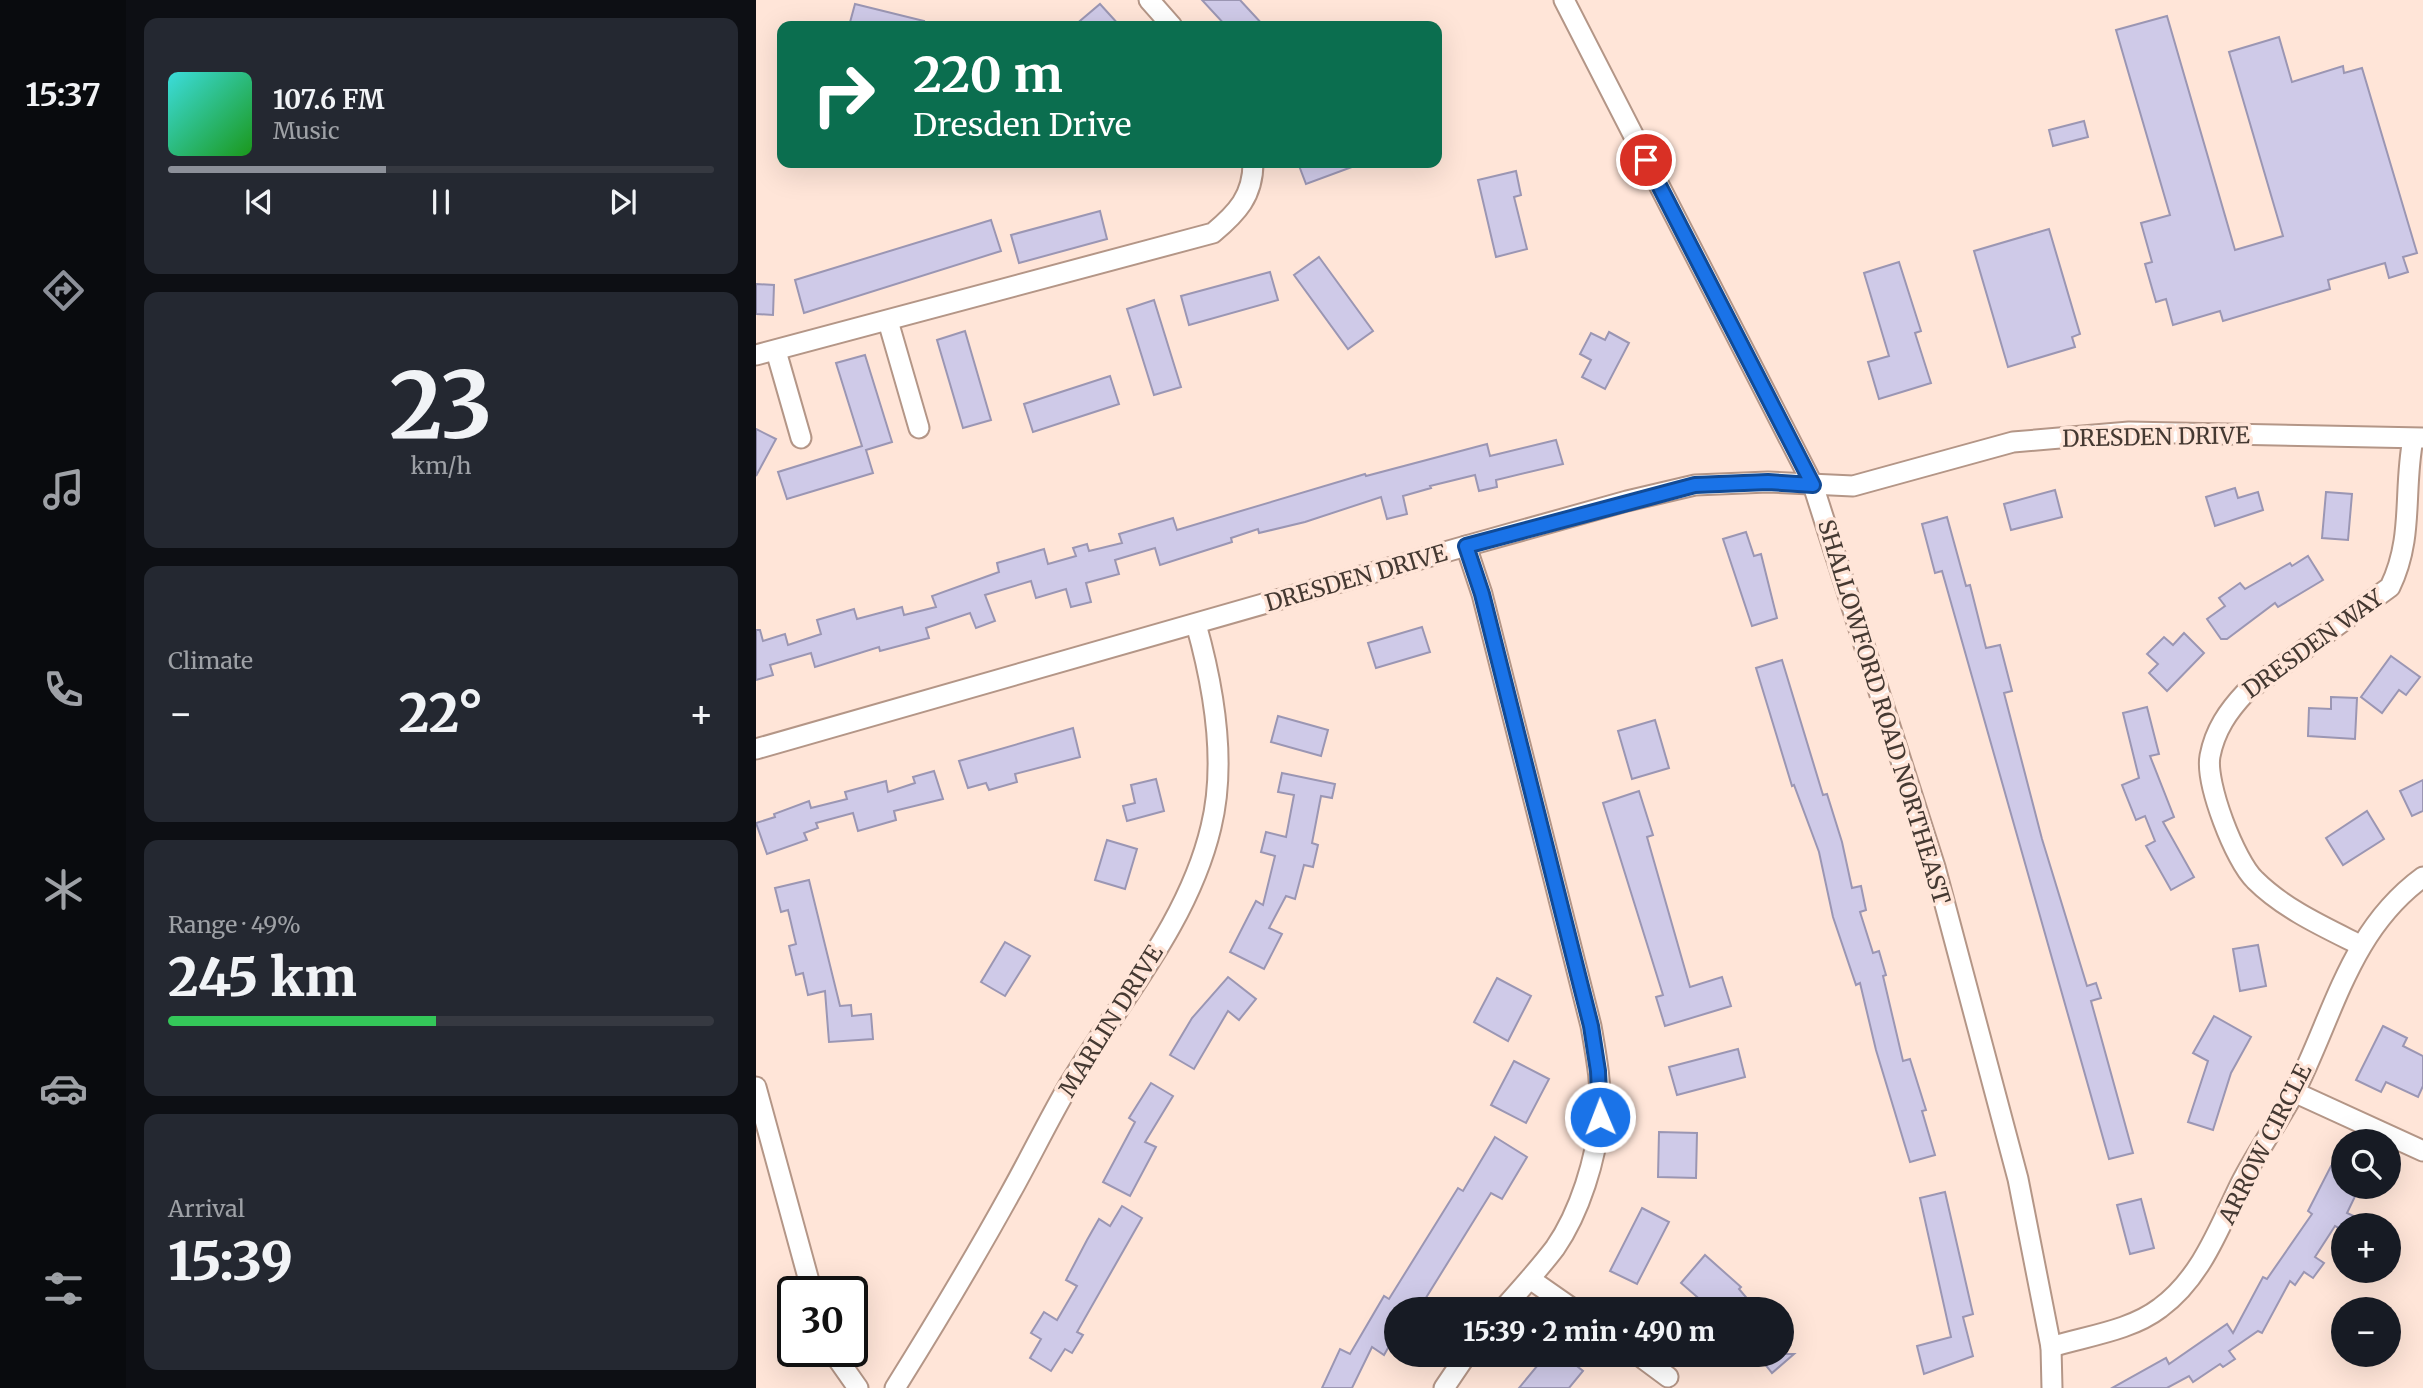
<!DOCTYPE html>
<meta charset="utf-8">
<style>
:root{--surface:#171b24;--page:#242831;--text:#f1f3f6;--muted:#9ea1a6;--line:#363941;--accent:#8c9099}
body{margin:0;font-family:Merriweather,serif;background:var(--page);color:var(--text);height:100vh;display:flex;flex-direction:column;font-size:26px;white-space:nowrap}
*{box-sizing:border-box;margin:0}
p{font-size:23px;color:var(--muted)}
.icon{flex:none;width:38px;height:38px;fill:none;stroke:currentColor;stroke-width:2;stroke-linecap:round;stroke-linejoin:round}
.map{position:relative;flex:1;overflow:hidden}
.sheet{display:flex;flex-direction:column;gap:18px;padding:18px;background:#0d0f14;width:630px}
.sheet>*{flex:none}
.hud{position:absolute;left:21px;top:21px;width:665px;height:147px;border-radius:14px;box-shadow:0 7px 28px #0002;background:#0b6e4f;color:#fff;overflow:hidden}
.buttons{position:absolute;left:1575px;top:1129px;display:grid;gap:14px}
.buttons a{display:grid;place-items:center;width:70px;height:70px;border-radius:50%;background:var(--surface);box-shadow:0 7px 28px #0002;font-size:35px}
.speed{position:absolute;left:21px;top:1276px;display:flex;gap:14px;font-size:35px;font-weight:700;text-align:center}
.speed>*{display:grid;place-content:center;width:91px;height:91px;border-radius:50%;background:var(--surface);box-shadow:0 7px 28px #0002;line-height:1}
.speed .limit{border:4px solid #111;border-radius:10px;background:#fff;color:#111}
.pin{position:absolute;display:grid;place-items:center;width:60px;height:60px;color:#fff;margin:-30px;border:4px solid #fff;border-radius:50%;box-shadow:0 2px 7px #0007}
.me{position:absolute;width:77px;margin:-38px;rotate:359deg;stroke-linejoin:round;filter:drop-shadow(0 0 5px #0008)}
.turn{display:flex;align-items:center;gap:24px;height:147px;padding:0 21px;font-size:32px}
.turn .icon{width:91px;height:91px;stroke-width:2.5}
.turn b{display:block;font-size:49px;line-height:60px}
.big{font-size:52px;font-weight:800;line-height:1.1}
.sheet .widget{flex:1;display:flex;flex-direction:column;justify-content:center;gap:10px;min-width:0;padding:0 24px;border-radius:14px;background:var(--page)}
.sheet .dial{align-items:center;gap:0}
.dial b{font-size:91px;line-height:1}
.song{display:flex;align-items:center;gap:21px}
.cover{width:84px;height:84px;border-radius:10px;background:linear-gradient(135deg,hsl(180 70% 55%),hsl(120 70% 35%))}
.played{height:7px;border-radius:4px;background:linear-gradient(90deg,var(--accent) 40%,var(--line) 40%)}
.keys{display:flex;justify-content:space-around;direction:ltr}
.heat{display:flex;justify-content:space-between;align-items:center;font-size:38px;direction:ltr}
.charge{height:10px;border-radius:5px;background:linear-gradient(90deg,#34c759 49%,var(--line) 0)}
.trip{position:absolute;left:628px;top:1297px;width:410px;height:70px;border-radius:35px;background:var(--surface);box-shadow:0 7px 28px #0002;font-weight:800;line-height:70px;text-align:center}
main{display:flex;flex:1;min-height:0}
.menu{display:flex;flex-direction:column;width:126px;justify-content:space-around;align-items:center;background:#090b0e;color:var(--muted)}
.menu .icon{width:49px;height:49px}
.menu .current{color:var(--accent)}
.menu b{font-size:32px;color:var(--text)}
.map>svg:first-child{display:block}
.building{fill:#cfcae8;stroke:#9b96b3;stroke-width:2}
.lines{fill:none;stroke-linecap:round;stroke-linejoin:round}
.minor-casing{stroke:#b49687;stroke-width:23}
.minor{stroke:#fff;stroke-width:19}
.route-casing{stroke:#114b97;stroke-width:18}
.route{stroke:#1a73e8;stroke-width:12}
.labels{text-anchor:middle;stroke-width:7;stroke-linejoin:round;paint-order:stroke}
.street-label{font-size:23px;fill:#453932;stroke:#ffe5d8}
</style>
<main>
<nav class="menu">
<b>15:37</b>
<svg class="icon current" aria-label="directions" viewBox="0 0 24 24"><path d="M12 3l9 9-9 9-9-9zM9 14v-3h6M13 9l2 2-2 2"/></svg>
<svg class="icon" aria-label="music" viewBox="0 0 24 24"><path d="M9 18V5l10-2v13"/><circle cx="6" cy="18" r="3"/><circle cx="16" cy="16" r="3"/></svg>
<svg class="icon" aria-label="phone" viewBox="0 0 24 24"><path d="M5 4h4l2 5-3 2q2 4 5 5l2-3 5 2v4C11 20 4 13 5 4z"/></svg>
<svg class="icon" aria-label="climate" viewBox="0 0 24 24"><path d="M12 3v18M4 7l16 10M4 17L20 7"/></svg>
<svg class="icon" aria-label="car" viewBox="0 0 24 24"><path d="M5 17H2v-5l4-1 3-4h7l3 4 3 1v5h-3M9 17h6M6 11h13"/><circle cx="7" cy="17" r="2"/><circle cx="17" cy="17" r="2"/></svg>
<svg class="icon" aria-label="filters" viewBox="0 0 24 24"><path d="M4 7h16M4 17h16"/><circle cx="9" cy="7" r="2"/><circle cx="15" cy="17" r="2"/></svg>
</nav>
<section class="sheet">
<div class="widget">
<div class="song"><i class="cover"></i><div><b>107.6 FM</b><p>Music</p></div></div>
<div class="played"></div>
<div class="keys"><svg class="icon" aria-label="previous" viewBox="0 0 24 24"><path d="M18 5L8 12l10 7zM5 5v14"/></svg><svg class="icon" aria-label="pause" viewBox="0 0 24 24"><path d="M8 5v14M16 5v14"/></svg><svg class="icon" aria-label="next" viewBox="0 0 24 24"><path d="M6 5l10 7-10 7zM19 5v14"/></svg></div>
</div>
<div class="widget dial"><b>23</b><p>km/h</p></div>
<div class="widget"><p>Climate</p>
<div class="heat"><a>−</a><b class="big">22°</b><a>+</a></div>
</div>
<div class="widget"><p>Range · 49%</p><b class="big">245 km</b><div class="charge"></div></div>
<div class="widget"><p>Arrival</p><b class="big">15:39</b></div>
</section>
<div class="map">
<svg width="1667" height="1388" viewBox="0 0 1667 1388">
<rect width="100%" height="100%" fill="#ffe5d8"/>
<g class="building">
<polygon points="446,0 484,0 508,26 470,26"/>
<polygon points="99,4 168,21 167,26 93,26"/>
<polygon points="344,4 364,26 318,26"/>
<polygon points="1411,16 1479,250 1527,236 1473,52 1523,37 1536,82 1587,66 1588,73 1606,68 1661,253 1647,257 1652,272 1633,278 1629,263 1572,280 1574,289 1467,321 1464,311 1417,325 1410,299 1400,302 1389,264 1396,262 1385,223 1414,215 1360,30"/>
<polygon points="1328,121 1332,137 1297,146 1293,130"/>
<polygon points="542,163 604,163 604,164 550,184"/>
<polygon points="760,171 765,195 758,197 771,249 740,257 722,180"/>
<polygon points="344,211 351,239 263,263 255,235"/>
<polygon points="235,220 245,251 48,313 39,280"/>
<polygon points="1293,229 1324,334 1316,337 1319,347 1252,367 1218,251"/>
<polygon points="563,257 617,331 592,349 538,275"/>
<polygon points="1143,262 1165,331 1159,333 1175,383 1123,399 1112,362 1133,356 1108,273"/>
<polygon points="514,272 522,300 433,325 425,296"/>
<polygon points="0,284 18,285 17,315 0,314"/>
<polygon points="398,300 425,387 398,395 371,309"/>
<polygon points="209,331 235,420 207,428 181,340"/>
<polygon points="853,332 873,343 849,389 826,377 835,360 824,354 835,333 849,340"/>
<polygon points="109,355 136,442 110,450 117,473 31,499 22,472 106,446 80,363"/>
<polygon points="354,376 363,404 277,432 268,404"/>
<polygon points="0,429 20,439 0,476"/>
<polygon points="800,440 807,464 740,480 741,487 723,491 719,475 674,486 675,488 647,496 651,514 631,519 625,497 549,522 503,533 502,529 475,538 476,542 404,565 399,548 359,560 363,574 330,583 335,602 315,607 310,589 280,598 275,581 229,595 239,621 220,628 214,613 170,628 173,638 124,651 123,647 59,667 55,653 14,665 17,675 0,680 0,630 4,630 7,641 29,634 32,645 65,634 61,620 98,609 101,619 146,607 148,615 180,607 176,596 243,572 241,563 288,549 292,564 320,556 317,548 331,544 333,551 366,543 363,534 417,518 421,530 609,474 610,476 731,444 734,456"/>
<polygon points="1479,488 1482,498 1502,492 1507,510 1459,526 1450,497"/>
<polygon points="1299,490 1306,517 1255,530 1248,504"/>
<polygon points="1570,492 1596,494 1592,540 1566,538"/>
<polygon points="1191,517 1210,586 1214,585 1230,648 1244,645 1256,691 1248,693 1286,839 1331,986 1340,983 1345,998 1335,1001 1377,1153 1353,1159 1186,571 1179,573 1166,524"/>
<polygon points="990,532 998,556 1005,554 1021,618 996,626 967,539"/>
<polygon points="1552,556 1567,580 1522,607 1519,603 1471,639 1465,639 1451,619 1469,606 1463,598 1484,583 1489,589 1534,563 1536,566"/>
<polygon points="666,627 674,652 620,668 612,643"/>
<polygon points="1428,633 1448,653 1411,691 1393,673 1402,664 1391,654 1408,637 1417,645"/>
<polygon points="1635,656 1664,677 1650,695 1643,690 1626,713 1605,697"/>
<polygon points="1026,660 1067,795 1071,794 1086,842 1096,888 1105,886 1110,910 1104,912 1117,953 1123,951 1130,975 1127,976 1147,1061 1154,1059 1170,1110 1166,1111 1179,1155 1154,1162 1120,1050 1104,983 1100,985 1077,917 1063,852 1038,785 1036,786 1000,668"/>
<polygon points="1575,697 1601,698 1599,739 1552,736 1553,708 1575,709"/>
<polygon points="1391,707 1403,754 1394,756 1418,817 1407,822 1438,877 1415,890 1390,846 1399,841 1389,816 1380,820 1366,785 1383,778 1367,713"/>
<polygon points="522,716 572,730 565,756 515,742"/>
<polygon points="899,720 913,768 876,779 862,731"/>
<polygon points="317,728 324,757 259,774 261,782 233,790 230,783 212,788 203,761"/>
<polygon points="178,771 187,799 138,811 140,820 102,831 97,813 60,823 62,828 48,833 51,840 11,854 0,823 19,817 18,814 53,801 55,808 91,799 89,792 130,781 132,792 159,783 157,777"/>
<polygon points="526,773 579,784 576,798 565,796 556,843 562,845 557,867 548,865 539,899 530,896 513,928 526,934 508,969 474,952 500,901 507,905 519,856 505,852 510,832 530,837 538,795 522,792"/>
<polygon points="400,779 408,811 371,821 367,806 379,803 375,785"/>
<polygon points="1667,780 1667,811 1656,816 1644,791"/>
<polygon points="883,791 897,835 891,837 934,987 966,977 975,1006 909,1026 900,997 907,995 847,803"/>
<polygon points="1611,811 1628,839 1587,865 1570,838"/>
<polygon points="351,840 381,849 369,889 339,880"/>
<polygon points="53,880 84,1006 95,1005 96,1016 115,1014 117,1039 73,1042 69,991 52,995 47,973 40,975 33,946 40,944 32,910 25,912 19,888"/>
<polygon points="249,942 274,956 249,996 225,982"/>
<polygon points="1502,945 1510,986 1484,991 1477,949"/>
<polygon points="472,977 500,999 483,1020 472,1011 438,1069 414,1055 436,1018"/>
<polygon points="741,978 775,996 752,1041 718,1022"/>
<polygon points="1458,1016 1495,1037 1475,1073 1457,1130 1432,1122 1452,1061 1437,1053"/>
<polygon points="1627,1026 1651,1038 1647,1046 1667,1056 1667,1086 1662,1097 1630,1082 1625,1092 1600,1080"/>
<polygon points="982,1049 989,1077 921,1095 913,1067"/>
<polygon points="758,1061 793,1079 770,1123 735,1105"/>
<polygon points="395,1083 417,1096 389,1142 400,1147 374,1196 347,1182 379,1122 373,1118"/>
<polygon points="903,1132 941,1133 940,1178 902,1177"/>
<polygon points="739,1137 771,1157 746,1199 735,1193 663,1309 640,1309 640,1334 628,1355 616,1347 596,1388 566,1388 584,1349 594,1354 628,1296 633,1299 702,1188 707,1191"/>
<polygon points="1575,1166 1587,1172 1587,1186 1604,1186 1591,1213 1617,1225 1587,1225 1587,1230 1579,1226 1559,1257 1568,1263 1557,1278 1548,1272 1539,1285 1534,1281 1506,1333 1502,1331 1473,1351 1479,1359 1467,1367 1464,1364 1437,1382 1433,1376 1411,1388 1356,1388 1410,1358 1413,1364 1471,1324 1477,1333 1507,1277 1511,1279 1556,1214 1552,1211"/>
<polygon points="1189,1192 1217,1314 1207,1317 1217,1356 1168,1374 1161,1346 1195,1337 1164,1198"/>
<polygon points="1385,1199 1398,1248 1374,1254 1361,1205"/>
<polygon points="366,1206 386,1218 321,1332 327,1335 316,1353 309,1349 295,1371 274,1358 285,1339 275,1333 288,1312 301,1320 321,1286 310,1280 331,1240 343,1219 354,1226"/>
<polygon points="886,1208 913,1222 881,1284 854,1271"/>
<polygon points="949,1255 985,1287 983,1289 1000,1309 955,1309 925,1283"/>
<polygon points="791,1354 806,1354 827,1371 813,1388 763,1388"/>
<polygon points="1001,1354 1038,1354 1016,1373"/>
</g>
<g class="lines">
<defs>
<g id="minor">
<polyline points="393,0 416,26"/>
<polyline points="808,0 1057,485 1179,867 1262,1179 1295,1347 1296,1388"/>
<polyline points="132,321 163,428"/>
<polyline points="20,351 45,438"/>
<path d="M 0,355 L 457,233 C 481,213 497,196 497,163"/>
<path d="M 710,546 L 726,594 L 835,1026 C 840,1055 846,1086 844,1116 C 840,1159 824,1212 799,1248 C 783,1269 765,1289 747,1309"/>
<polyline points="0,749 710,546 871,501 939,485 1012,482 1097,486 1257,442 1373,432 1667,438"/>
<path d="M 1604,945 C 1568,927 1528,909 1499,880 C 1479,861 1449,783 1454,756 C 1459,730 1472,711 1490,692 L 1634,587 C 1658,538 1647,491 1657,439"/>
<polyline points="0,1087 56,1292"/>
<polyline points="1538,1092 1667,1151"/>
<polyline points="774,1279 817,1309"/>
<path d="M 1295,1347 C 1330,1336 1374,1331 1404,1308 C 1445,1278 1463,1228 1484,1185 C 1500,1153 1521,1124 1538,1093 C 1578,1015 1593,931 1667,877"/>
<polyline points="76,1351 102,1388"/>
<polyline points="881,1354 912,1377"/>
<path d="M 139,1388 C 179,1324 218,1259 255,1192 C 274,1158 291,1123 310,1090 C 360,1005 432,925 455,827 C 471,762 458,688 440,624"/>
<polyline points="688,1388 711,1354"/>
</g>
</defs>
<use href="#minor" class="minor-casing"/>
<use href="#minor" class="minor"/>
</g>
<g class="lines">
<defs>
<polyline id="route" points="844,1117 842,1071 835,1026 726,594 710,546 939,485 1012,482 1057,485 890,160"/>
</defs>
<use href="#route" class="route-casing"/>
<use href="#route" class="route"/>
</g>
<g class="labels">
<g class="street-label">
<text transform="translate(1400 437) rotate(-1)" y="8">DRESDEN DRIVE</text>
<text transform="translate(600 578) rotate(-16)" y="8">DRESDEN DRIVE</text>
<text transform="translate(1557 644) rotate(-36)" y="8">DRESDEN WAY</text>
<text transform="translate(1128 712) rotate(73)" y="8">SHALLOWFORD ROAD NORTHEAST</text>
<text transform="translate(355 1021) rotate(-58)" y="8">MARLIN DRIVE</text>
<text transform="translate(1509 1144) rotate(-63)" y="8">ARROW CIRCLE</text>
</g>
</g>
</svg>
<div class="buttons">
<a><svg class="icon" aria-label="search" viewBox="0 0 24 24"><circle cx="10" cy="10" r="6"/><path d="M15 15l6 6"/></svg></a>
<a>+</a>
<a>−</a>
</div>
<div class="speed"><div class="limit">30</div></div>
<div class="pin" style="left:890px;top:160px;background:#d93025"><svg class="icon" aria-label="arrive" viewBox="0 0 24 24"><path d="M6 21V4h12l-3 4 3 4H6"/></svg></div>
<svg class="me" style="left:844px;top:1117px" viewBox="-20 -20 40 40"><circle r="17" fill="#1a73e8" stroke="#fff" stroke-width="3"/><path d="M0-11L8 9 0 5-8 9z" fill="#fff"/></svg>
<div class="trip">15:39 · 2 min · 490 m</div>
<div class="hud">
<div class="turn"><svg class="icon" aria-label="right" viewBox="0 0 24 24"><path d="M7 20v-9h11M14 6l5 5-5 5"/></svg><div><b>220 m</b>Dresden Drive</div></div>
</div>
</div>
</main>
